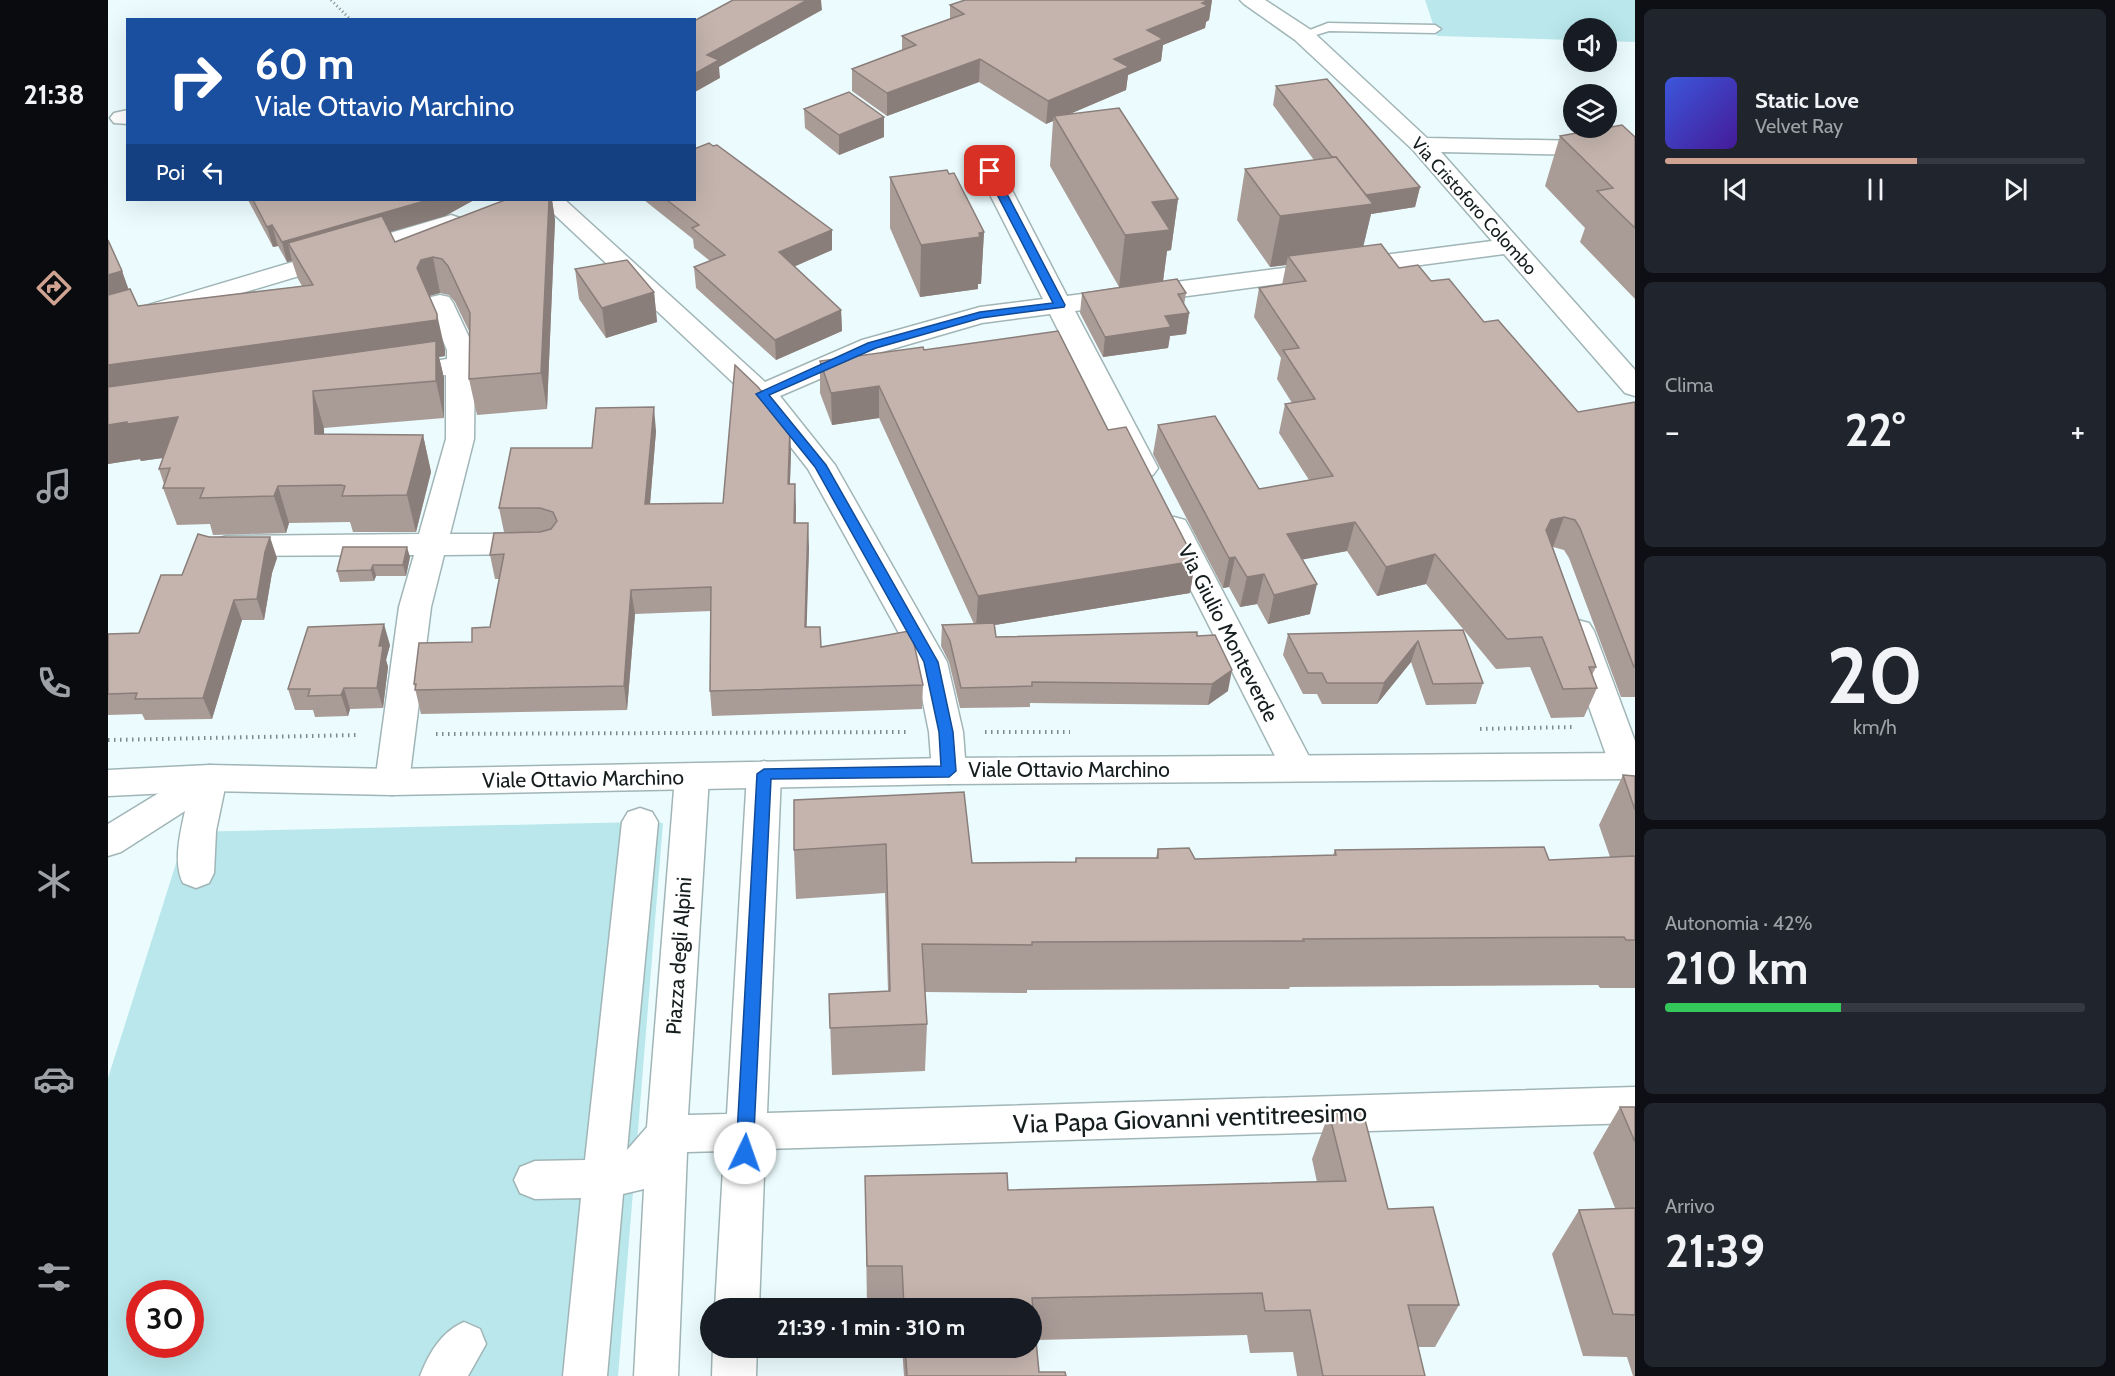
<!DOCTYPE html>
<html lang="it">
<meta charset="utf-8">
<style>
:root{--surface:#171b24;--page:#20242c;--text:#f1f3f6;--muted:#9ea1a6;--line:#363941;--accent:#cfa291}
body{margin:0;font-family:Cabin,sans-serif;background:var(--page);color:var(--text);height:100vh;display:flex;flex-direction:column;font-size:22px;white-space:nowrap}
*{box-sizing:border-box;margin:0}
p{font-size:20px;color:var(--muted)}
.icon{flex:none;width:33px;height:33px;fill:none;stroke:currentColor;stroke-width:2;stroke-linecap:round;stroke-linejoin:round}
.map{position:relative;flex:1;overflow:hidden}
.sheet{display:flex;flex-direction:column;gap:9px;padding:9px;background:#0d0f14;width:480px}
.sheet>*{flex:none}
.banner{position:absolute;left:18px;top:18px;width:570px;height:183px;border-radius:0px;box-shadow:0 6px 24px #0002;background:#1a4fa0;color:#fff;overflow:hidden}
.fabs{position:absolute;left:1455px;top:18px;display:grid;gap:12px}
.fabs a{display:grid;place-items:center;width:54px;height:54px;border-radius:50%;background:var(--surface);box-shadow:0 6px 24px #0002;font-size:30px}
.speed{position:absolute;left:18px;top:1280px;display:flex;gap:12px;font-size:30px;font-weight:700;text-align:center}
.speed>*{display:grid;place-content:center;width:78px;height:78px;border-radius:50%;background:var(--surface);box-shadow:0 6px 24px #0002;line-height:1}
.speed .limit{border:9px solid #d22;background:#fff;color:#111}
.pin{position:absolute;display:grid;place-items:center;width:51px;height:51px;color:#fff;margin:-26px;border-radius:12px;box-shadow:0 3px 9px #0006}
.me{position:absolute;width:66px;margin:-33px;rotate:3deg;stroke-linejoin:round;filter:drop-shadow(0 0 4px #0008)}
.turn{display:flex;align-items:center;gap:21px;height:126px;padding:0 30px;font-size:27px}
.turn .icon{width:78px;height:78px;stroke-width:2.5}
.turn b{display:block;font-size:42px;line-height:51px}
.then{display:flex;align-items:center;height:57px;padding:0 30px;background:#0003;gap:12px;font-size:22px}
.big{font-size:45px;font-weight:700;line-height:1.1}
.sheet .widget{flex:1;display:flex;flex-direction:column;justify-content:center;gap:9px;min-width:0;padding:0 21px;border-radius:9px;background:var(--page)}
.sheet .dial{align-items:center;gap:0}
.dial b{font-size:78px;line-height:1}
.song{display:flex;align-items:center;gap:18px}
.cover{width:72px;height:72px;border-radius:9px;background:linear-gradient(135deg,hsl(230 70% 55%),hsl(260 70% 35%))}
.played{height:6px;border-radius:3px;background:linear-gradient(90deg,var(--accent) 60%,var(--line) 60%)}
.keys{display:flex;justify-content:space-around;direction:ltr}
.heat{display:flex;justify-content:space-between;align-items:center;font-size:33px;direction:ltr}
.charge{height:9px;border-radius:4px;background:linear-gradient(90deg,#34c759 42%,var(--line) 0)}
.trip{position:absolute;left:592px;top:1298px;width:342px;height:60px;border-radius:30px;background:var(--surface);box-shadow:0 6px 24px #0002;font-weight:700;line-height:60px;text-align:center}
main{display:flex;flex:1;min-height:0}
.dock{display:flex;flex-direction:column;width:108px;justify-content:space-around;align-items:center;background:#090b0e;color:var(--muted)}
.dock .icon{width:42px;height:42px}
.dock .current{color:var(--accent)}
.dock b{font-size:27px;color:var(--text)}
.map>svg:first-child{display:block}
.green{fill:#b9e7eb;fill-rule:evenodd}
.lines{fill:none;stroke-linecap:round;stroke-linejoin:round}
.lane-casing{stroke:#a1b5b6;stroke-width:3}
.street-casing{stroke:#a1b5b6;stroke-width:3}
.secondary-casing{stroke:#a1b5b6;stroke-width:3}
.path-far1{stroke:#7e898b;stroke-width:3;stroke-dasharray:1 3;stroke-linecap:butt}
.path{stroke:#7e898b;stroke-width:4;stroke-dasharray:1.5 4.5;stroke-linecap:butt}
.lane{fill:#fff;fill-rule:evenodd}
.street{fill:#fff;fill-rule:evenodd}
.secondary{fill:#fff;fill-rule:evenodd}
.wall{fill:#a99b96}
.shaded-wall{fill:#8a7e7a}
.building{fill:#c5b4ae;stroke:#8a7e7a;stroke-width:1.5}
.route{fill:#1a73e8;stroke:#114b97;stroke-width:1.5}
.labels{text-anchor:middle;stroke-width:4.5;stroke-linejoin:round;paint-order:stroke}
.far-street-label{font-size:18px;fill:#161d1e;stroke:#fff}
.street-label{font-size:21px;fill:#161d1e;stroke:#fff}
.near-street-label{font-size:26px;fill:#161d1e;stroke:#fff}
</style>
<main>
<nav class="dock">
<b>21:38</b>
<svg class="icon current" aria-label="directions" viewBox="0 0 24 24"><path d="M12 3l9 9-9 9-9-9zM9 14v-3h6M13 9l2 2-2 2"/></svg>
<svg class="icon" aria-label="music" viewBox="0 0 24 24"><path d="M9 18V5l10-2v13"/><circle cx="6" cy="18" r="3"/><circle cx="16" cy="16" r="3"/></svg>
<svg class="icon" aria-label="phone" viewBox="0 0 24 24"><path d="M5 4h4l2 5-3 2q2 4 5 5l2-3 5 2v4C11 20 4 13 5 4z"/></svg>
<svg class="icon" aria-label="climate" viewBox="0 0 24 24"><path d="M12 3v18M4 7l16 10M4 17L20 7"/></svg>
<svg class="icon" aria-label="car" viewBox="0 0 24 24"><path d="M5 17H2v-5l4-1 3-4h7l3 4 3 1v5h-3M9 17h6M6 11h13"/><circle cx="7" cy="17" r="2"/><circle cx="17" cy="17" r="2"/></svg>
<svg class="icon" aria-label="filters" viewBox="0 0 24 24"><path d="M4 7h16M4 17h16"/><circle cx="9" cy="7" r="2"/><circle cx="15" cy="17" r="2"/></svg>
</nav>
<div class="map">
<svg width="1527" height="1376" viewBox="0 0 1527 1376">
<rect width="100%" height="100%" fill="#ecfcfe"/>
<g class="green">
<polygon points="1317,0 1527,0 1527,42 1499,41 1498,28 1466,28 1465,40 1329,36"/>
<path d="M 532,822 L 555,823 L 510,1376 L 0,1376 L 0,1078 L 78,832 ZM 32,1293 L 82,1293 L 82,1344 L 32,1344 Z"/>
</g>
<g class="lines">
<defs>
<polygon id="lane" points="1220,23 1327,25 1333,29 1327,33 1221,31 1195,39 1189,35"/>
<g id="street">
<polygon points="1132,0 1157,0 1203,30 1319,138 1527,142 1527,156 1333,152 1527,370 1527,396 1517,393 1396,254 967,311 1050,468 1045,475 1035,477 1025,475 1020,468 942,314 874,323 774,352 672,396 727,465 839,662 855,732 858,771 853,780 841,784 829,780 824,771 821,732 807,662 700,469 653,409 431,200 457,200 657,382 754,340 872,307 935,299 870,171 873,166 882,164 891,166 894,171 959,296 1384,241 1305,150 1187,40 1136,4"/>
<polygon points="20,110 20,124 6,123 2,118 6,113"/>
<polygon points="343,215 352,218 356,223 352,228 0,333 0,317"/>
<polygon points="332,295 341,297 345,303 367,350 366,439 342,534 428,534 439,537 443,544 439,551 428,554 336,555 323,607 301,782 296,791 284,795 272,791 267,782 291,607 306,555 119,556 108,553 104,546 108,539 119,536 311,534 338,439 338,375 289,382 279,380 275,374 279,368 339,359 339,350 319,303 323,297"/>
<polygon points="1066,517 1077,520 1081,527 1207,768 1202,777 1190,781 1178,777 1173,768 1051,527 1055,520"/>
<polygon points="1470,620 1481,623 1486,631 1527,741 1527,777 1519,779 1507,775 1502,766 1454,631 1459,623"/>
<polygon points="656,761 668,765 673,774 659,1113 1527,1087 1527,1123 657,1149 651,1308 607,1308 616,1151 579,1152 570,1376 526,1376 536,1189 515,1194 499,1376 455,1376 473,1198 427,1199 412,1193 406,1180 412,1167 427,1161 477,1160 514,822 520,812 532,808 544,812 550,822 519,1150 539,1127 567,777 572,768 584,764 596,768 601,777 580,1115 619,1114 639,774 644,765"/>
<path d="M 102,765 L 114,769 L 119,778 L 108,831 L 106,873 L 101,883 L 88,888 L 75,883 C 65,863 72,833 77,811 L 13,852 L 0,856 L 0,824 L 90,769 Z"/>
<path d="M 356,1322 L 372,1329 L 378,1344 L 360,1376 L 312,1376 C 321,1353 333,1332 356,1322 Z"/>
<polygon points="605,1347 649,1347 648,1376 604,1376"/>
</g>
<polygon id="secondary" points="1527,753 1527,779 841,784 284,795 102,791 0,796 0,770 102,765 284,769 841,758"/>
</defs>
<use href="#lane" class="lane-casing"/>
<use href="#street" class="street-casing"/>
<use href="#secondary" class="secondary-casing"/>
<polyline class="path-far1" points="223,0 243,20"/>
<g class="path">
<polyline points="1372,729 1466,727"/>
<polyline points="877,732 962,732"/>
<polyline points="328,734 800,732"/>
<polyline points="0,740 251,735"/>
</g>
<use href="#lane" class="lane"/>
<use href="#street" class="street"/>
<use href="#secondary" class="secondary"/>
</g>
<g class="wall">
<polygon points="857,0 1104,0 1101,20 1098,22 1097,28 1055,45 1053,61 1020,75 1018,90 961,114 1070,199 1063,250 1059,251 1055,281 1078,293 1076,305 1081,313 1078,334 1062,336 1060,348 995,357 972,313 974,293 1011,287 942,166 945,121 938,124 871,82 779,116 744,91 744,69 794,50 794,36 842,19 842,5"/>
<polygon points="1168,86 1312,187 1307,207 1263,214 1255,247 1291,268 1323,281 1376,322 1470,412 1527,402 1527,697 1513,697 1461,558 1456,550 1445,547 1488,667 1484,675 1489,688 1476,717 1443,718 1422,667 1388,669 1318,584 1269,596 1239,551 1194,559 1202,614 1160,624 1149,604 1132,607 1121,587 1115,588 1045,454 1050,425 1151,489 1201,480 1171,433 1177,404 1184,403 1169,379 1173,358 1146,317 1151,288 1174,285 1178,265 1162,267 1129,220 1137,169 1206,160 1165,105"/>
<polygon points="696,109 776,117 776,137 731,155 697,128"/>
<polygon points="1452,136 1527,137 1527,299 1472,242 1477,228 1437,186"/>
<polygon points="841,174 876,232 873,284 870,284 870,289 812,297 782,228 782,177"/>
<polygon points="140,200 366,200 337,216 282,232 287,242 397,200 444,200 447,220 439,409 369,415 361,379 362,333 347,302 341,295 332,293 321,296 337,350 337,356 331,357 336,378 336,418 216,428 216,434 315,435 323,472 308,532 245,532 242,522 181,523 178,533 105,535 102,524 69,525 55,488 56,484 51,469 55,458 33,461 32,459 0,464 0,240 14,271 20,289 30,306 194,286 190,279 184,261 179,262 170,246 165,247"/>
<polygon points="536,200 586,200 724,230 724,250 686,266 733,310 734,331 668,360 588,288 586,267 602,261 586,248 585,239"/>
<polygon points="467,269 546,292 549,322 498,338 471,299"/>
<polygon points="816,350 1000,430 1087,561 1082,593 887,625 888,637 1089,636 1120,691 1100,705 922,703 922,707 852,708 841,662 833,646 834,625 866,624 771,418 724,425 712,393 712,361"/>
<polygon points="548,431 542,504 615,503 683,451 682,484 688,508 688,523 701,547 698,627 713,647 815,685 814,709 604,716 602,691 603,611 527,614 519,710 313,714 306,684 364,642 382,627 391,579 387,579 382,555 433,532 396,532 391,508 484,448"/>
<polygon points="302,557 298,576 268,576 266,581 232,582 229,571"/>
<polygon points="169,558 164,573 156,620 134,620 104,719 37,720 34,714 0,715 0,634 31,633"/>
<polygon points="1355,630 1375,683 1368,704 1318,705 1303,662 1269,704 1214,704 1209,694 1195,694 1175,655 1180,634"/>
<polygon points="282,645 278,660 280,667 275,708 242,709 240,716 207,717 205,710 187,710 180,689"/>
<polygon points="1515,775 1527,776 1527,988 1492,988 1490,985 1182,987 1181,989 919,990 919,993 817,992 819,1024 817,1071 724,1075 721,994 780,991 777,893 688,899 686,850 686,800 864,863 967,862 968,858 1048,858 1050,849 1087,859 1225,855 1227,850 1441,860 1502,857 1491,825"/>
<polygon points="1512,1107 1527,1107 1527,1376 1525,1376 1519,1357 1475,1356 1444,1254 1471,1210 1507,1208 1485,1153"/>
<polygon points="1221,1113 1280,1209 1351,1305 1327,1347 1310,1347 1317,1376 1189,1376 1185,1352 1142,1353 1139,1335 928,1340 931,1372 958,1376 796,1376 794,1347 924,1347 924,1308 759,1308 757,1176 900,1190 1209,1182 1204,1159"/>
</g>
<g class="shaded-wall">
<polygon points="699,0 713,0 714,10 611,67 612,78 587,92 588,106 586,108 586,74 599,55"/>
<polygon points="1101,0 1104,0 1101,20 1098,22 1097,28 1055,45 1053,61 1020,75 1018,90 948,120 946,116 945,121 938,124 940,101 1006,59 1039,30"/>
<polygon points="872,59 871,82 779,116 779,93"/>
<polygon points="776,117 776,137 731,155 731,135"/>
<polygon points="1312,187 1307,207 1263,214 1253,256 1180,256 1178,265 1162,267 1172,216 1253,196"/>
<polygon points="1070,199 1063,250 1059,251 1055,281 1011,287 1017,235 1044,202"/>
<polygon points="320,200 366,200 337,216 189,259 180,243 184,261 179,262 174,242"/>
<polygon points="441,200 444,200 447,220 439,409 433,373"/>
<polygon points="164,225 170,246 165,247 159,227"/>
<polygon points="724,230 724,250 672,273 671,252"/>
<polygon points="876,232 873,284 870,284 870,289 812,297 813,245"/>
<polygon points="325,257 332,293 321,296 309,268 313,260"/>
<polygon points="14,271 27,307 0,315 0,275"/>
<polygon points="546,292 549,322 498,338 494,308"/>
<polygon points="733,310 734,331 668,360 667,340"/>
<polygon points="1081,313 1078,334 1062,336 1060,348 995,357 997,337 1057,316"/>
<polygon points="329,314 337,350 337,356 331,357 336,378 336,418 328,381 0,403 0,365"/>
<polygon points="771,386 771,418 724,425 723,393"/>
<polygon points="205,391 216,428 217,471 207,434"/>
<polygon points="546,407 548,431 540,528 537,504"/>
<polygon points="70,417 83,454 33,461 32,459 0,464 0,425 19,422"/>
<polygon points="682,427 683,451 681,508 680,484"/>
<polygon points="315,435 323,472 308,532 299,495"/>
<polygon points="687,484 688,508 687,547 686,523"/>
<polygon points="170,486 181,523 178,533 166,496"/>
<polygon points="1456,517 1445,547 1432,550 1438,530 1443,520"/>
<polygon points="1247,522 1239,551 1172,564 1179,534"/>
<polygon points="700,523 701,547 698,651 697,627"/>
<polygon points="162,537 169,558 164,573 156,620 149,599 157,552"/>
<polygon points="299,547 302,557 298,576 295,565"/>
<polygon points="1327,554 1318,584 1269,596 1278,567"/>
<polygon points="1127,557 1121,587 1115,588 1121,558"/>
<polygon points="1087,561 1082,593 868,628 870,596"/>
<polygon points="265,565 268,576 266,581 263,570"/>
<polygon points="1156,574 1149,604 1132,607 1139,577"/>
<polygon points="1209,584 1202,614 1160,624 1166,595"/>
<polygon points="523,590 527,614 519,710 516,686"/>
<polygon points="126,600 134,620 104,719 95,698"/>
<polygon points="276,624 282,645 278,660 280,667 275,708 269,688 271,646"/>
<polygon points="1310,641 1303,662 1269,704 1276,683"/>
<polygon points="1124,670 1120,691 1100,705 1104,684"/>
<polygon points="236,688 242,709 240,716 233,695"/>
</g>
<g class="building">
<polygon points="625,0 699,0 599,55 611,60 586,74 586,21"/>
<polygon points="857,0 1101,0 1094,3 1100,6 1039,30 1055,39 1006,59 1021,67 940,101 872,59 779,93 744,69 808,45 794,36 856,14 842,5"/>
<polygon points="1219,79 1312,187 1258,195 1228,157 1224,157 1168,86"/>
<polygon points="741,92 776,117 731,135 696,109"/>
<polygon points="1011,108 1070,199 1044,202 1062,230 1017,235 946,116"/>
<polygon points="1514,125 1527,137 1527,228 1489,191 1505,188 1452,136"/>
<polygon points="601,143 605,146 609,145 724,230 671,252 733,310 667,340 586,267 617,255 584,228 591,225 559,200 586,200 586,149"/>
<polygon points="1228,157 1265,204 1172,216 1137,169"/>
<polygon points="839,170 841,174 846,173 876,232 871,233 872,237 813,245 782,177"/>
<polygon points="145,200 320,200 174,242 164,225 159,227"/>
<polygon points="397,200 441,200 433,373 361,379 362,313 340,266 334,259 325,257 313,260 309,268 329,314 329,320 0,365 0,295 22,289 30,306 205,285 180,243 274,216 287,242"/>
<polygon points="0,240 14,271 0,275"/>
<polygon points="1273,244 1291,268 1310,265 1323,281 1341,279 1376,322 1390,320 1470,412 1527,402 1527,667 1526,667 1472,528 1467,520 1456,517 1443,520 1438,530 1488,667 1481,667 1489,688 1455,689 1434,637 1399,639 1327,554 1278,567 1247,522 1179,534 1209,584 1166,595 1156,574 1139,577 1127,557 1121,558 1050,425 1107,416 1151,489 1225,476 1177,404 1207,399 1175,350 1191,348 1151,288 1198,281 1180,256"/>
<polygon points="519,260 546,292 494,308 467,269"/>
<polygon points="1069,279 1078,293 1070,294 1081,313 1057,316 1063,327 997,337 974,293"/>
<polygon points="950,331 1000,430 1018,427 1087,561 870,596 771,386 723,393 712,361 815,347 816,350"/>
<polygon points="328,341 328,381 205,391 207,434 315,435 299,495 234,496 237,486 233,485 170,486 166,496 92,498 96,488 55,488 62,468 51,469 70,417 19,424 19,422 0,425 0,387"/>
<polygon points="627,365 650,387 682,427 680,484 687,484 686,523 700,523 697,627 712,627 713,647 801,631 805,639 815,685 602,691 603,587 523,590 516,686 307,690 308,684 306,684 311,643 364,642 364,628 382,627 396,554 382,555 386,533 432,532 443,529 449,521 445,512 432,508 391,508 403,448 484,448 488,408 546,407 537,504 615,503"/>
<polygon points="90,534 101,537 162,537 157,552 149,599 126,600 95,698 27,699 29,693 0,694 0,634 31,633 53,575 74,575"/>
<polygon points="235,547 299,547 295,565 265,565 263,570 229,571"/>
<polygon points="886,623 888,637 1089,632 1089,636 1107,635 1124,670 1104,684 924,682 924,686 853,688 842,641 834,625"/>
<polygon points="276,624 271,646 275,646 269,688 236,688 233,695 200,696 202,689 180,689 200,627"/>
<polygon points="1355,630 1375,683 1325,684 1310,641 1276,683 1219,683 1214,673 1200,673 1180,634"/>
<polygon points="1515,775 1527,776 1527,810"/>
<polygon points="856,792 864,863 968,862 968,858 1050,858 1050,849 1081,848 1087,859 1228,855 1227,850 1436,847 1441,860 1527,856 1527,940 1518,940 1516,937 1195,939 1196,941 924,942 924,945 814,944 819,1024 722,1028 721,994 782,991 778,844 686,850 686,800"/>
<polygon points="1512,1107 1527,1107 1527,1142"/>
<polygon points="1255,1112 1280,1209 1325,1207 1351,1305 1300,1305 1317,1376 1215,1376 1202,1310 1157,1311 1154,1293 924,1298 931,1372 957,1372 958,1376 799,1376 797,1347 924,1347 924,1308 796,1308 794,1266 759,1266 757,1176 899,1173 900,1190 1238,1181 1221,1113"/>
<polygon points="1527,1208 1527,1315 1505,1314 1471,1210"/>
</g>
<polygon class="route" points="882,168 887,171 957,305 956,307 873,318 768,348 661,395 718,465 830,662 845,732 848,771 841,777 663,779 645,1153 643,1159 637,1161 631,1159 628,1153 649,774 656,769 833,766 831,732 816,662 707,467 648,394 760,343 872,312 945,303 877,171"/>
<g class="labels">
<g class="far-street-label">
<text transform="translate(1366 206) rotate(48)" y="6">Via Cristoforo Colombo</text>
</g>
<g class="street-label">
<text transform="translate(1120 633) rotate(63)" y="7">Via Giulio Monteverde</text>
<text x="961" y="777">Viale Ottavio Marchino</text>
<text transform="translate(475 779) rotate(-1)" y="7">Viale Ottavio Marchino</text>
<text transform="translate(571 956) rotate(-86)" y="7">Piazza degli Alpini</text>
</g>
<g class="near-street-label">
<text transform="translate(1082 1118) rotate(-2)" y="9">Via Papa Giovanni ventitreesimo</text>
</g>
</g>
</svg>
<div class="fabs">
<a><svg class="icon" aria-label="sound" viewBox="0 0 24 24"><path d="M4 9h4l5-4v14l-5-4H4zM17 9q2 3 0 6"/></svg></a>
<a><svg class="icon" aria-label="layers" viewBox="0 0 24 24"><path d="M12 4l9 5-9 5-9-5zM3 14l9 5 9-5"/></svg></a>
</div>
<div class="speed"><div class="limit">30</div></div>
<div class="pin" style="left:882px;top:171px;background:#d93025"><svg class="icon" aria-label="arrive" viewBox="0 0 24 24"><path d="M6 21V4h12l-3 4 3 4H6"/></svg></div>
<svg class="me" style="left:637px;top:1153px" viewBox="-20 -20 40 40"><circle r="19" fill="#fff"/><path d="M0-13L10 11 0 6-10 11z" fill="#1a73e8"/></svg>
<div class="trip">21:39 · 1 min · 310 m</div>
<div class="banner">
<div class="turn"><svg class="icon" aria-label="right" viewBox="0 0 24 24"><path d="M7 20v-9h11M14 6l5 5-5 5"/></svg><div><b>60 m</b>Viale Ottavio Marchino</div></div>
<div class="then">Poi<svg class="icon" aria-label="left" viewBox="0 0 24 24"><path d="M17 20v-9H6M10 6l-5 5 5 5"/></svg></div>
</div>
</div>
<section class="sheet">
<div class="widget">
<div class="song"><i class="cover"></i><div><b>Static Love</b><p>Velvet Ray</p></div></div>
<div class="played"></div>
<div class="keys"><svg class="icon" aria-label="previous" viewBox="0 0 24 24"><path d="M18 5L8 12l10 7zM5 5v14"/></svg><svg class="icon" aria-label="pause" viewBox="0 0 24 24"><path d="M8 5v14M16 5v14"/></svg><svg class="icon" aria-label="next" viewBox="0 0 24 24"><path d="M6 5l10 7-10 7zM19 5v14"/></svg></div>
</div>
<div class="widget"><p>Clima</p>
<div class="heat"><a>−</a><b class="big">22°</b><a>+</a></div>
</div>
<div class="widget dial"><b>20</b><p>km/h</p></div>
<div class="widget"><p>Autonomia · 42%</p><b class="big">210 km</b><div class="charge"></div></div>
<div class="widget"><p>Arrivo</p><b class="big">21:39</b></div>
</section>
</main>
